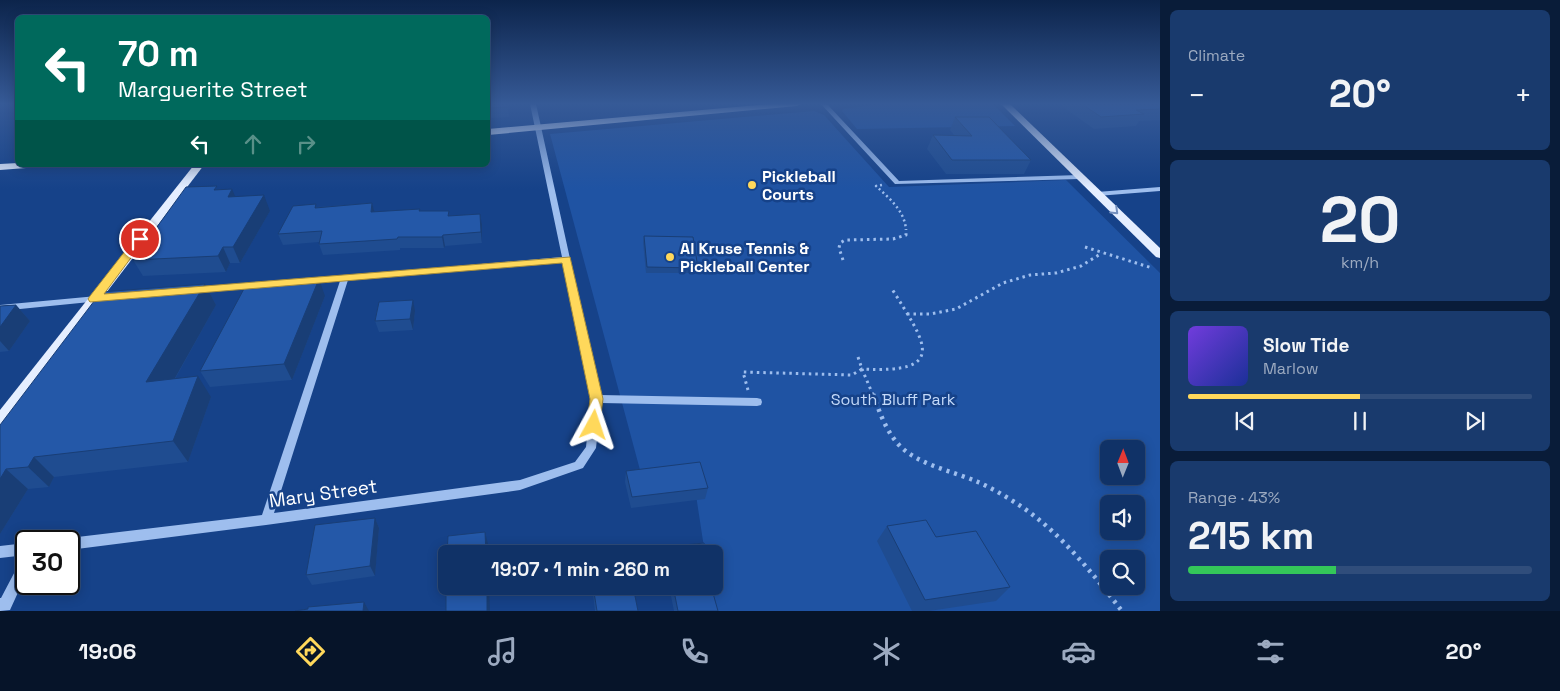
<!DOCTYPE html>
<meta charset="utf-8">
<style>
:root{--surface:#103267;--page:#193a6d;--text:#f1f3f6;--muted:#9caac0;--line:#304d7b;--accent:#ffd85b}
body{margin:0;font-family:"Space Grotesk",sans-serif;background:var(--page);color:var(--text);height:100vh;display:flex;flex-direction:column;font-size:19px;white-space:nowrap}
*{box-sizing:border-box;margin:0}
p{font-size:16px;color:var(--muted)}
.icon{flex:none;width:28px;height:28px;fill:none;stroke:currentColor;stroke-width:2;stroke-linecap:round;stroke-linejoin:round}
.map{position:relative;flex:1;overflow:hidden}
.drawer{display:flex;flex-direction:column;gap:10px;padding:10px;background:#091c39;width:400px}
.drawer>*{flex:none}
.guide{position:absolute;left:15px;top:15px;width:475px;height:152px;border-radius:8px;box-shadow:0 2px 12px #0003,0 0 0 1px var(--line);background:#00695c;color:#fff;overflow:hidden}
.needle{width:32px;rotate:1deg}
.controls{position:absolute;left:1100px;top:440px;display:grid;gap:10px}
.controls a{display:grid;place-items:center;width:45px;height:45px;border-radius:8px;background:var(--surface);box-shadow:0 2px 12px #0003,0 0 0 1px var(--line);font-size:25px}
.speed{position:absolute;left:15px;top:530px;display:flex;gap:10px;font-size:25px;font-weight:700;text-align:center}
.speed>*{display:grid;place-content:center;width:65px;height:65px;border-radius:50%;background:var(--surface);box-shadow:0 2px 12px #0003,0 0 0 1px var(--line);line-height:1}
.speed .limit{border:2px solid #111;border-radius:8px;background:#fff;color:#111}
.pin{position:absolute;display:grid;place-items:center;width:42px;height:42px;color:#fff;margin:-21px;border:2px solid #fff;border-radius:50%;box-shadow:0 1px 5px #0007}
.me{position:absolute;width:55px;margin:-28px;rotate:5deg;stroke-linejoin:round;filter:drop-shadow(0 0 4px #0008)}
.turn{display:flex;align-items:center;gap:18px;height:105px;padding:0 20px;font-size:22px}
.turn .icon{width:65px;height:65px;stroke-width:2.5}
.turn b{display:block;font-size:35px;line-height:42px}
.lanes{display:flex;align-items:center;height:48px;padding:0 20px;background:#0003;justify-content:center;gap:25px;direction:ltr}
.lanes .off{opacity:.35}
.big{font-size:38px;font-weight:800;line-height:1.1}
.drawer .tile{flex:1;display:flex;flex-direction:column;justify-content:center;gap:8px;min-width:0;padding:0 18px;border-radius:8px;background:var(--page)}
.drawer .dial{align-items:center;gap:0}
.dial b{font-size:65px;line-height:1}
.song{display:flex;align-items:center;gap:15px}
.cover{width:60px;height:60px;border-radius:8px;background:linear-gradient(135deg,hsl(260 70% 55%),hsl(230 70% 35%))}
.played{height:5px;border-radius:2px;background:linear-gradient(90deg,var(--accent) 50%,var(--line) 50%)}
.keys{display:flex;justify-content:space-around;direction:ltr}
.heat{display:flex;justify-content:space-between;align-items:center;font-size:28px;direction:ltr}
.charge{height:8px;border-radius:4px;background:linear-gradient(90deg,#34c759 43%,var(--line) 0)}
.trip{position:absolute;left:438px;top:545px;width:285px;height:50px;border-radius:8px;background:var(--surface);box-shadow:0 2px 12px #0003,0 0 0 1px var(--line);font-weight:800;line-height:50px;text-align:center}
.tabs{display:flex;height:80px;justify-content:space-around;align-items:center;background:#061429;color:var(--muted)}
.tabs .icon{width:35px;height:35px}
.tabs .current{color:var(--accent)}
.tabs b{font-size:22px;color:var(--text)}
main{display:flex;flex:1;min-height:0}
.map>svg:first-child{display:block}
.green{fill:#1f53a3;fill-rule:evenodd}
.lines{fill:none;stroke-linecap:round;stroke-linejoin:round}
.path-far2{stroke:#9ebeee;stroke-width:2.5;stroke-dasharray:2 3;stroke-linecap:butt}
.path-far1{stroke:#9ebeee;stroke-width:3;stroke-dasharray:2.5 4;stroke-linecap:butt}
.path{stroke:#9ebeee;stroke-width:4.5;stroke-dasharray:3 5;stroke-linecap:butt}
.minor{fill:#9ebeee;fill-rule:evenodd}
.major{fill:#e5eeff;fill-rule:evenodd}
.wall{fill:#1f4c90}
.shaded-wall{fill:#193e76}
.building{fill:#2458a8;stroke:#193e76}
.oneway{stroke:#738fbe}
.route{fill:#ffd85b;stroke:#a68c3b}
.poi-dot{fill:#ffd85b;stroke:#164289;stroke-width:2}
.labels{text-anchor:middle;stroke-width:5;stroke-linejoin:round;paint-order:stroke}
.poi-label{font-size:16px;font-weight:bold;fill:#fff;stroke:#164289;text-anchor:start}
.park-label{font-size:16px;fill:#c4dafa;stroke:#164289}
.near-street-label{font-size:19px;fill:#fff;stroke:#164289}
</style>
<main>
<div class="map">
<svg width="1160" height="611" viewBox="0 0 1160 611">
<rect width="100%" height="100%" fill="#164289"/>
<g class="green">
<polygon points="879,104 993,104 1015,126 857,129 842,111 843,109"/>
<path d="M 814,111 L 824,115 L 889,187 L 1066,180 L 1160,273 L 1160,611 L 714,611 L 710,586 L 714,586 L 714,554 L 705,554 L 692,469 L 640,470 L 550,134 ZM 1109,449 L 1136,449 L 1136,476 L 1109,476 ZM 1109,504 L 1136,504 L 1136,531 L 1109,531 ZM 1109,559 L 1136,559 L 1136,586 L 1109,586 Z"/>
</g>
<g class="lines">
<path class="path-far2" d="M 882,185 L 876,186 C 889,198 905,211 906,230"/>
<g class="path-far1">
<polyline points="1085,247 1152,268"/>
<polyline points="843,260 839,248 840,243 845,240 893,239 906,235 906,229"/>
<polyline points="907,314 930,314 956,309 1003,283 1030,275 1056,273 1081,266 1102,253"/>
<polyline points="748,390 743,372 852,375 862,369 858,357"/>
<path d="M 873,395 L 862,369 C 950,374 925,342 892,289"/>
</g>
<path class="path" d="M 873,394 C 879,411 886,431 899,445 C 918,465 953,471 978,482 C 994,489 1010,499 1025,509 C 1063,536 1093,574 1122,611"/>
<g class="minor">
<path d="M 530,104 L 536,104 L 600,395 L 757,398 L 761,399 L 762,402 L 761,405 L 757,406 L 601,403 L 596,448 L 583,468 L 520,490 L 266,525 L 69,550 L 69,541 L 64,541 L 69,538 L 262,515 L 340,281 L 310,284 L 307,283 L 306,281 L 307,279 L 562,257 ZM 563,262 L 591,399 L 586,447 L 575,462 L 520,480 L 274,513 L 348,280 Z"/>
<polygon points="821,104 827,104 899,181 1079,175 1082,177 1079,179 895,184"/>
<polygon points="1160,187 1160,191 1097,196 1093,194 1097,192"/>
<polygon points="257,282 261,285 260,287 198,293 194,290 198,287"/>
<polygon points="97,296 101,299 100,301 0,311 0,305"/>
<polygon points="26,543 26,555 0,558 0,546"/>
<polygon points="26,556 26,575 10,610 0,611 0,598 1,598 22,558"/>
</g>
<g class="major">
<polygon points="771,104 801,104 797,106 488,135 488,129"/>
<polygon points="1001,104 1010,104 1160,248 1160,258 1156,257"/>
<polygon points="18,163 18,165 31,165 26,168 0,170 0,164"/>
<polygon points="194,165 204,165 5,425 0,427 0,410"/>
</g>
</g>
<g class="wall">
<polygon points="488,104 508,104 509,117 488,118"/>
<polygon points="1059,104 1160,104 1160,120 1139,121 1136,126 1094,129"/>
<polygon points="955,117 1031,160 1024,174 946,174 927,149 933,135 954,135 950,130"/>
<polygon points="218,190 270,211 240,263 230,263 226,272 143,276 133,260"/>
<polygon points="372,203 374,212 420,211 450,216 480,214 482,243 445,246 444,248 400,248 400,250 323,255 319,244 319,242 283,245 278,234 317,207"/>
<polygon points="644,236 698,268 697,273 646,273 643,242"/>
<polygon points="205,284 216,305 175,379 211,397 188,462 54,477 49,487 28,489 0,534 0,425"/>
<polygon points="325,296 292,380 210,387 200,371"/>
<polygon points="16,305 30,321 9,351 0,352 0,306"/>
<polygon points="415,311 413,330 379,332 375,321"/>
<polygon points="626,471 708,488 705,499 631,508 625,482"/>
<polygon points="375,518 379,528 375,576 312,585 306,575"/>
<polygon points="887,526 936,537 1010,587 996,601 929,611 912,611 877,541"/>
<polygon points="592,586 633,586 638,611 595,611"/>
<polygon points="669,586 711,586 711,587 718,611 674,611"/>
</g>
<g class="shaded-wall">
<polygon points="232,189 239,205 228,197"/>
<polygon points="264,195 270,211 240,263 233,247"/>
<polygon points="372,203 375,214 371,212"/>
<polygon points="480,214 482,225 482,243 481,232"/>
<polygon points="443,235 445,246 444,248 442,237"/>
<polygon points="223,247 230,263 226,272 218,256"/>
<polygon points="319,279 325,296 292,380 284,364"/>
<polygon points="205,284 216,305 161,403 146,382"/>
<polygon points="413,300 415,311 413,330 410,319"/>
<polygon points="16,305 30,321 9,351 0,341 0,327"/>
<polygon points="198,376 211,397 188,462 173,441"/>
<polygon points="34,457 54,477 49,487 28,467"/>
<polygon points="6,469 28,489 0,534 0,479"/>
<polygon points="375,518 379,528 375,576 370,566"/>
<polygon points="485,532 488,544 488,554 486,554"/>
<polygon points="487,586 489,586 490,611 487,611"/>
<polygon points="364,602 369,611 363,611"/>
</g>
<g class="building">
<polygon points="488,104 508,104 508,107 488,108"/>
<polygon points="1082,104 1160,104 1160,109 1136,110 1144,114 1101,117"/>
<polygon points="955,117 989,117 1031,160 952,160 933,135 972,136"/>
<polygon points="217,186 214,190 232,189 228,197 264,195 233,247 223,247 218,256 133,260 186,187"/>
<polygon points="372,203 371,212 420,209 419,211 449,211 448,216 480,214 481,232 443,235 442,237 398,237 397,239 319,244 322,231 278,234 293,206 316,204 315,208"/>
<polygon points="644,236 693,237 698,268 647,267"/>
<polygon points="319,279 284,364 200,371 246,285"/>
<polygon points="205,284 146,382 198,376 173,441 34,457 28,467 6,469 0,479 0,425 101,292"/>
<polygon points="413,300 410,319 375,321 379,302"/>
<polygon points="16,305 0,327 0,306"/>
<polygon points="700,462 708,488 632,497 626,471"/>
<polygon points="375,518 370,566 306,575 315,525"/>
<polygon points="926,520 936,537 976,531 1010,587 925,600 887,526"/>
<polygon points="485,532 486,554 447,554 448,536"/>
<polygon points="704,543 707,554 666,554 664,547"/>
<polygon points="625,545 627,554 589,554 588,550"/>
<rect x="446" y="586" width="41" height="25"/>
<polygon points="593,586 633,586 638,611 597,611"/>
<polygon points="673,586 711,586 718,611 678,611"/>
<polygon points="364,602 363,611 295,611 308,609 308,607"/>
</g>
<defs><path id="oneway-chevron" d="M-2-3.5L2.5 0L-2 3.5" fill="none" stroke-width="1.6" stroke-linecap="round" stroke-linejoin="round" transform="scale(1.25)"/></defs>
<use class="oneway" href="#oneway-chevron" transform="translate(1115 211) rotate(44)"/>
<linearGradient id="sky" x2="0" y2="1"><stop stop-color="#0c244b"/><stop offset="0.55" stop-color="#365a97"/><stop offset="1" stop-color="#365a97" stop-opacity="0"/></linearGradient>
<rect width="1160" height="189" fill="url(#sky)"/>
<polygon class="route" points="140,236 145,239 104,294 570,257 603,399 599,429 594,431 589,429 587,425 590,399 562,263 90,302 88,299 90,296 136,237"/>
<g class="poi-dot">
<circle cx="752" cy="185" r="5"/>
<circle cx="670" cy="257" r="5"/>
</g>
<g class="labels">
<g class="poi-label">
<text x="762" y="182">Pickleball<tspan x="762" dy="18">Courts</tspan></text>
<text x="680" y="254">Al Kruse Tennis &amp;<tspan x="680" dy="18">Pickleball Center</tspan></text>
</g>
<g class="park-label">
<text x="893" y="405">South Bluff Park</text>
</g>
<g class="near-street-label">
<text transform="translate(323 493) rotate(-8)" y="7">Mary Street</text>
</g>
</g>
</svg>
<div class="controls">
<a><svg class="needle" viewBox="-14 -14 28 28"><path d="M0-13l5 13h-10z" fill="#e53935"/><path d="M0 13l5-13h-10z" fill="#9caac0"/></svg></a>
<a><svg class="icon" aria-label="sound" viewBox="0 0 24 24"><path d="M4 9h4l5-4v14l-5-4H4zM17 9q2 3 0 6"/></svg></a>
<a><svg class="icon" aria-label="search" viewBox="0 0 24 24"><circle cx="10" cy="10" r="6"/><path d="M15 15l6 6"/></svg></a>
</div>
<div class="speed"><div class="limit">30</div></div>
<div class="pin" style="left:140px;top:239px;background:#d93025"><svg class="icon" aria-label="arrive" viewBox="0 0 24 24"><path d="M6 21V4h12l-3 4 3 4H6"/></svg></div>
<svg class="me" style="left:594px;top:425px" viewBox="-20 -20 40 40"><path d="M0-17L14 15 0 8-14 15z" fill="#ffd85b" stroke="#fff" stroke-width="4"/></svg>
<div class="trip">19:07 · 1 min · 260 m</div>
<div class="guide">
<div class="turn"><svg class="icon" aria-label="left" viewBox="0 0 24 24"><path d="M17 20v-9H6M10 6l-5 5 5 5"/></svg><div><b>70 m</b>Marguerite Street</div></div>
<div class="lanes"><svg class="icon" aria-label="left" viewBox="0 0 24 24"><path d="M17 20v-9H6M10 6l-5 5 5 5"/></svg><svg class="icon off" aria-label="ahead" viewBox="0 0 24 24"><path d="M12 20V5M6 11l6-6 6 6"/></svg><svg class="icon off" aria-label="right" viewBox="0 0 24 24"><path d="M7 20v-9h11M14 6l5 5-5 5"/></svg></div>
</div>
</div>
<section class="drawer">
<div class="tile"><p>Climate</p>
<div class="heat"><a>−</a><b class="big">20°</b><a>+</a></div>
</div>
<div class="tile dial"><b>20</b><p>km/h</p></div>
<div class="tile">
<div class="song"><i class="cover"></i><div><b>Slow Tide</b><p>Marlow</p></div></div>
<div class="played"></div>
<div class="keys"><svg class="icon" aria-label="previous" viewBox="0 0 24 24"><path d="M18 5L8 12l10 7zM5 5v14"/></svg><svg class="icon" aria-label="pause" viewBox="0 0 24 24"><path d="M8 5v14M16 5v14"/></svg><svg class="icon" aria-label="next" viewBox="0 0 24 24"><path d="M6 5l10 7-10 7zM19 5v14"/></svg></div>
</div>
<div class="tile"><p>Range · 43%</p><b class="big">215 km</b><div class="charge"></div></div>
</section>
</main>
<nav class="tabs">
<b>19:06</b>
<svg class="icon current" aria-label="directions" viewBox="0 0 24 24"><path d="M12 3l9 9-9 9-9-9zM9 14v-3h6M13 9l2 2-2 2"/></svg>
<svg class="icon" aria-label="music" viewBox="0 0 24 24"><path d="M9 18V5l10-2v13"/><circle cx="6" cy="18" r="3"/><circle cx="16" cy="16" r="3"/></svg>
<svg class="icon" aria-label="phone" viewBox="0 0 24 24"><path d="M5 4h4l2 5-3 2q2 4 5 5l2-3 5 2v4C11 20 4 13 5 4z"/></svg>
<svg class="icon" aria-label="climate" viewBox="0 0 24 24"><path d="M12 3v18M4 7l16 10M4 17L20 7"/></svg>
<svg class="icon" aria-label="car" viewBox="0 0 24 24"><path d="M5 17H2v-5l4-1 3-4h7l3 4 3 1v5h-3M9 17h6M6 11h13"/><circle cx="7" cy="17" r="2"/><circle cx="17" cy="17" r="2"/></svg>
<svg class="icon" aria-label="filters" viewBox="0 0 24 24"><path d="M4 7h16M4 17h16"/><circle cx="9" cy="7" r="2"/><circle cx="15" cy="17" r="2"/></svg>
<b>20°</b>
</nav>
